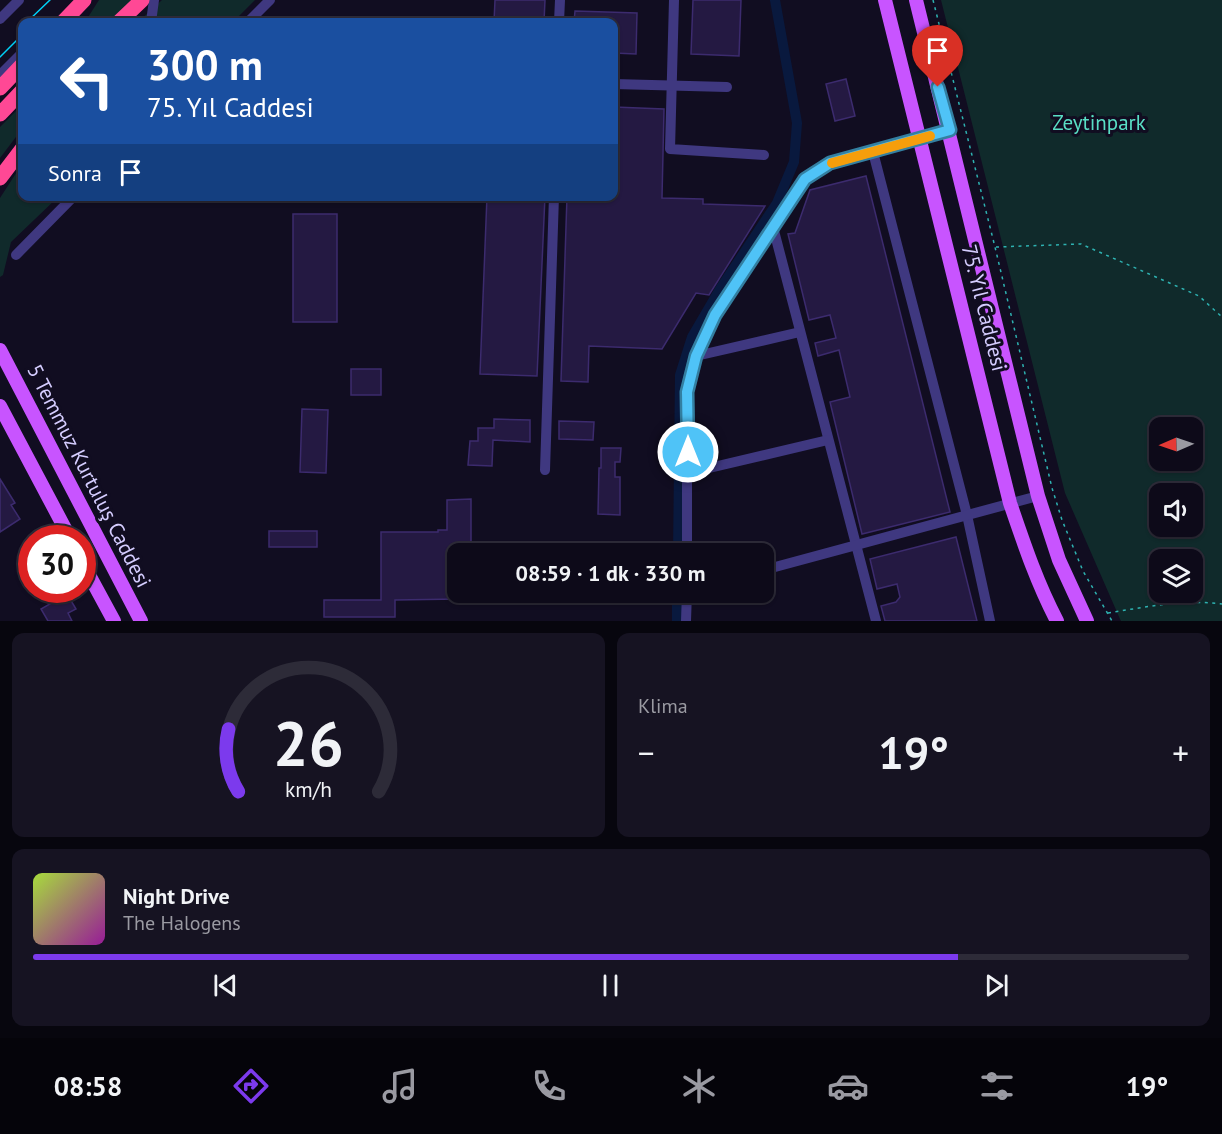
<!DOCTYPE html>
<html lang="tr">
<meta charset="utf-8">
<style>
:root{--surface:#0d0a19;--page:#161322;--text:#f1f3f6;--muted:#9a9aa2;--line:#2d2b38;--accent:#7c3aed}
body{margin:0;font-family:"PT Sans",sans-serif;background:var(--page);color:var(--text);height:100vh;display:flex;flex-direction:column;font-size:22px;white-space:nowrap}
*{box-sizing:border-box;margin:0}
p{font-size:20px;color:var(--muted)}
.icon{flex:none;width:33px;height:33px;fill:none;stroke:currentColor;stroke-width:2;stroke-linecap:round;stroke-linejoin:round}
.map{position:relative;height:621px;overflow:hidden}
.details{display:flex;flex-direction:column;gap:12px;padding:12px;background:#07060e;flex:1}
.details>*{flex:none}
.banner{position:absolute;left:18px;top:18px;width:600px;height:183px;border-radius:12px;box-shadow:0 2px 4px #0004,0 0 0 2px var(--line);background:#1a4fa0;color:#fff;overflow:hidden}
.needle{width:39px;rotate:268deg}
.buttons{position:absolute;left:1149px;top:417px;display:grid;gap:12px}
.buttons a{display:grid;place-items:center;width:54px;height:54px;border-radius:12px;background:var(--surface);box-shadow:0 2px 4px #0004,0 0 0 2px var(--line);font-size:30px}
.speed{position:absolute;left:18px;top:525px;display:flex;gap:12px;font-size:30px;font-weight:700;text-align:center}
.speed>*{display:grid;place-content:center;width:78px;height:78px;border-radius:50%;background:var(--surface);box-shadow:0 2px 4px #0004,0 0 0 2px var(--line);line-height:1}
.speed .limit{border:9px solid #d22;background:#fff;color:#111}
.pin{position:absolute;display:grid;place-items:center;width:51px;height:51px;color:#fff;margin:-62px -26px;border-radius:50% 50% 50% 0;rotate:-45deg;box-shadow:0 0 6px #0007}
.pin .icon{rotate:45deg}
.me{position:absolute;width:66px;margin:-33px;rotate:0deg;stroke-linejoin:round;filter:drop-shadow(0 0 4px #0008)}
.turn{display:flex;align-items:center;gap:21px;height:126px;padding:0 30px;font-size:27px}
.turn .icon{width:78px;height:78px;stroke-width:2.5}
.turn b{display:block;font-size:42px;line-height:51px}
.then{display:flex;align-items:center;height:57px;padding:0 30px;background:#0003;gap:12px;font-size:22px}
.big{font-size:45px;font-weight:800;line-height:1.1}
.details .tile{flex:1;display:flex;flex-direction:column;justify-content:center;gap:9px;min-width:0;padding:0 21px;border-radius:12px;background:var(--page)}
.details .dial{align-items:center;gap:0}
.dial svg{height:156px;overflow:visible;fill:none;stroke:var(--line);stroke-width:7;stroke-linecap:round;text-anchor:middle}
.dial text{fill:var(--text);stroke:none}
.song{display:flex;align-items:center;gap:18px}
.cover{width:72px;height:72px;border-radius:9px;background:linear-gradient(135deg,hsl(80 70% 55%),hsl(300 70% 35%))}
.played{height:6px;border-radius:3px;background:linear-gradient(90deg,var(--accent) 80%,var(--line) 80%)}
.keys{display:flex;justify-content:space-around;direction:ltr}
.heat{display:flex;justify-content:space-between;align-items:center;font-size:33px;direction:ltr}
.details .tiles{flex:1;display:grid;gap:12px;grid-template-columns:1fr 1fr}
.tile:last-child{grid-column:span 2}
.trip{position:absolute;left:447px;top:543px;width:327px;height:60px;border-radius:12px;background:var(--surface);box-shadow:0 2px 4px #0004,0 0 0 2px var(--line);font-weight:800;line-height:60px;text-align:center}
.tabs{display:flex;height:96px;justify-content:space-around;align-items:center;background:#05040a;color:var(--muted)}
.tabs .icon{width:42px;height:42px}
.tabs .active{color:var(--accent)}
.tabs b{font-size:27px;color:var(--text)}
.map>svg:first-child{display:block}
.green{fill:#102a2b;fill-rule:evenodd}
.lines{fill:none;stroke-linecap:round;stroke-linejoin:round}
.canal{stroke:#09193e;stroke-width:10}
.building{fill:#241942;stroke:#3c2b6e;stroke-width:1.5}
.path{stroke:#2eb2b1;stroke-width:1.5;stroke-dasharray:3 4.5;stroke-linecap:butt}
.minor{stroke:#3f3880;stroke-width:10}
.major{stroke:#c854ff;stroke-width:14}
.highway{stroke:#ff4895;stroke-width:15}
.tram{stroke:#00d1f7;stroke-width:1.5}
.route-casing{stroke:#337fa1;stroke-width:15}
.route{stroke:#4fc3f7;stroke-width:10}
.slow{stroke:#f59e0b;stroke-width:10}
.labels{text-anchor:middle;stroke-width:6;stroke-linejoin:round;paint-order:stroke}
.park-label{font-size:21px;fill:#59dfc5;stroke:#110d21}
.street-label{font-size:21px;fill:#d5cdff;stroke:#110d21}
</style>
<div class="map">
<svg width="1222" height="621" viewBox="0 0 1222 621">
<rect width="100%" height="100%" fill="#110d21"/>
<g class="green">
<polygon points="99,0 132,0 111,22 85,22"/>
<polygon points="162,0 255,0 233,22 138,22"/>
<path d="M 941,0 L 1222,0 L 1222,621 L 1121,621 L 1120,619 L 1065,493 ZM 1160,428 L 1192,428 L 1192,460 L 1160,460 ZM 1160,494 L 1192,494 L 1192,526 L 1160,526 ZM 1160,560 L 1192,560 L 1192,592 L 1160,592 Z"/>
<polygon points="22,105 22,129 0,158 0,127"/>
<polygon points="22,164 22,196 58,197 11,242 3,275 0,277 0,198"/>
</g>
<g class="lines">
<g class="canal">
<polyline points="678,554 680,375 692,337 720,289 777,203 794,162 797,123 775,0"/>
<polyline points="677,621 677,592"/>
</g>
</g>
<g class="building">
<polygon points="495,0 545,0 544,22 494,22"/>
<polygon points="693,0 741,0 739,56 691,54"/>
<polygon points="575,11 637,13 636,54 614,53 614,22 574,22"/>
<polygon points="846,79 855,116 835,121 826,84"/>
<polygon points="614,107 664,109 662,198 703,199 703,204 765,206 709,295 696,293 662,349 589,346 588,382 561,381 567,196 614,196"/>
<polygon points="866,176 950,512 862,534 830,402 850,397 839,350 818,356 815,343 836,338 830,315 809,320 788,234 795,233 810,190"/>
<polygon points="487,196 545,196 537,376 480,374"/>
<rect x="293" y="214" width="44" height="108"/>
<rect x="351" y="369" width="30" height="26"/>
<polygon points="302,409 328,410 326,473 300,472"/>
<polygon points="494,419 530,420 530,442 493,440 492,466 468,465 470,441 478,441 478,428 494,428"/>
<polygon points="559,421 594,422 593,440 559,439"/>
<polygon points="601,448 621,448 620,462 615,462 615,477 620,477 620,515 598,514 599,468 601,468"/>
<polygon points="0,479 15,503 11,505 20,519 0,532"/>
<polygon points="471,499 471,554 458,554 458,599 395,600 395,617 324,617 324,600 381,600 381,532 438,532 438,530 447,530 447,500"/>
<rect x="269" y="531" width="48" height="16"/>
<polygon points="956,537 977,621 885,621 881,606 896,602 900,597 897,584 877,589 870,559"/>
<polygon points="67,594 76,609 68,613 72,621 48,621 41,609"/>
</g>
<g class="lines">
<g class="path">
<polyline points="933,0 995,247 1052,488 1062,520 1083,571 1112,621"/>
<polyline points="996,247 1081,244 1199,296 1222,317"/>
<path d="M 1108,613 C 1146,607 1184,599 1222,604"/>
</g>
<g class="minor">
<polyline points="674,0 670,149 764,155"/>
<polyline points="0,19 19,0"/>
<polyline points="151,22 154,0"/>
<polyline points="248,22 270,0"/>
<polyline points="559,22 560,0"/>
<polyline points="0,75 22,53"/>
<polyline points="614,84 727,87"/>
<polyline points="873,152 967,515 990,621"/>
<polyline points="773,227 876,621"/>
<polyline points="16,255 74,196"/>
<polyline points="696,356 800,332"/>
<polyline points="545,470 554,196"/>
<polyline points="688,473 828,440"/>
<polyline points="687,554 687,392 696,356 715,315 805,179 830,163 950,130"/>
<polyline points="764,570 1038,496"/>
<polyline points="686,621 687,592"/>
</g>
<g class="major">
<path d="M 885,0 L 1010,503 C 1024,544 1037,583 1057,621"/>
<polyline points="916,0 1038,496 1059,560 1087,621"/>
<polyline points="0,350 141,621"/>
<polyline points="0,406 70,538"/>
<polyline points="82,562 114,621"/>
</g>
<g class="highway">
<polyline points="63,22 84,0"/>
<polyline points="119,22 142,0"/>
<polyline points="0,88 22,65"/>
<polyline points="0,114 22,91"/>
<polyline points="0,178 22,149"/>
</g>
<g class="tram">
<polyline points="27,22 50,0"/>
<polyline points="0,57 22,35"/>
</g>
</g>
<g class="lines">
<defs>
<polyline id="route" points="688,452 687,392 696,356 715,315 805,179 830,163 950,130 938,87"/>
</defs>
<use href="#route" class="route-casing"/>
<use href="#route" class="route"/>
<polyline class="slow" points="832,163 930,136"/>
</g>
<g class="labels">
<g class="park-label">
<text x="1099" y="130">Zeytinpark</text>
</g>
<g class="street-label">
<text transform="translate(984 308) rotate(76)" y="7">75. Yıl Caddesi</text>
<text transform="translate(89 476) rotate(63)" y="7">5 Temmuz Kurtuluş Caddesi</text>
</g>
</g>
</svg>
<div class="buttons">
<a><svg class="needle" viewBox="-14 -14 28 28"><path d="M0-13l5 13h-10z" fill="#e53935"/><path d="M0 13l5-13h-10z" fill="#9a9aa2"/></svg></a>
<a><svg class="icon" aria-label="sound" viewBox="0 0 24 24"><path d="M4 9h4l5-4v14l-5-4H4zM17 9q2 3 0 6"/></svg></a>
<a><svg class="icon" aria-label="layers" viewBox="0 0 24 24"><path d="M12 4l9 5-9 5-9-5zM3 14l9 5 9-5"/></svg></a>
</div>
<div class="speed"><div class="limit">30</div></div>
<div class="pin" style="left:938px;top:87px;background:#d93025"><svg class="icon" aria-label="arrive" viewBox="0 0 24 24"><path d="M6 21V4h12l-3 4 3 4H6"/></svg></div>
<svg class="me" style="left:688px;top:452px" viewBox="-20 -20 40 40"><circle r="17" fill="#4fc3f7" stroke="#fff" stroke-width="3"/><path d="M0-11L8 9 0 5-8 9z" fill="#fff"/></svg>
<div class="trip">08:59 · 1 dk · 330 m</div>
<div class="banner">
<div class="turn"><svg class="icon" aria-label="left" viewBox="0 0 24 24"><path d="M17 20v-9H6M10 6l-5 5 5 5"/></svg><div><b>300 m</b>75. Yıl Caddesi</div></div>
<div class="then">Sonra<svg class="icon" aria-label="arrive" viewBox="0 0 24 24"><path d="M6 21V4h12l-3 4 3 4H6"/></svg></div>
</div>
</div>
<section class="details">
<div class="tiles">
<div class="tile dial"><svg viewBox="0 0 100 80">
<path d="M14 69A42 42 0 1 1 86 69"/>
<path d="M14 69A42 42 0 0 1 9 37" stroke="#7c3aed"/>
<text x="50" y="56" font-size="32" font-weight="700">26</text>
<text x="50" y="72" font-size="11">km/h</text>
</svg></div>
<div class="tile"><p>Klima</p>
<div class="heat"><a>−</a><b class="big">19°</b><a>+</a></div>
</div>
<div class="tile">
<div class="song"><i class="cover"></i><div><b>Night Drive</b><p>The Halogens</p></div></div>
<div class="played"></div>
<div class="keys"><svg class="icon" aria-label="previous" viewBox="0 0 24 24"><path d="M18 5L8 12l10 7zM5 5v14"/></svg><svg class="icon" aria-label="pause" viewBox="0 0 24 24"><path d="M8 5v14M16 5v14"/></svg><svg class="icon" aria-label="next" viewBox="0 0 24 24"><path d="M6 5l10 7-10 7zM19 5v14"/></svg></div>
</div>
</div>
</section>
<nav class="tabs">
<b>08:58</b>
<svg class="icon active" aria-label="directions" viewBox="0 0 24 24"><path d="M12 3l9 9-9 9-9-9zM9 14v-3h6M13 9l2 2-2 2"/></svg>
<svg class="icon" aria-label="music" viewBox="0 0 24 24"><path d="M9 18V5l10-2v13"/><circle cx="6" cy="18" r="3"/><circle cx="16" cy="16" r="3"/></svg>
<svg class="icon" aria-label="phone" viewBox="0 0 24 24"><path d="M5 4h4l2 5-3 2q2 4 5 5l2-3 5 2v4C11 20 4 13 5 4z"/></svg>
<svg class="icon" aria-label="climate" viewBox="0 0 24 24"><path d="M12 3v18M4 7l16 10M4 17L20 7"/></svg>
<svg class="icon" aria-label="car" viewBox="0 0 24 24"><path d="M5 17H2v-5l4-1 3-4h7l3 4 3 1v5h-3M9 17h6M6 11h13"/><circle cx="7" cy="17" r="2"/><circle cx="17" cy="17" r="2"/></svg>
<svg class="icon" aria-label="filters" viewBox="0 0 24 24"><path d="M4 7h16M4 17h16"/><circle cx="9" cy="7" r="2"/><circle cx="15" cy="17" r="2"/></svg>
<b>19°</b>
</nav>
